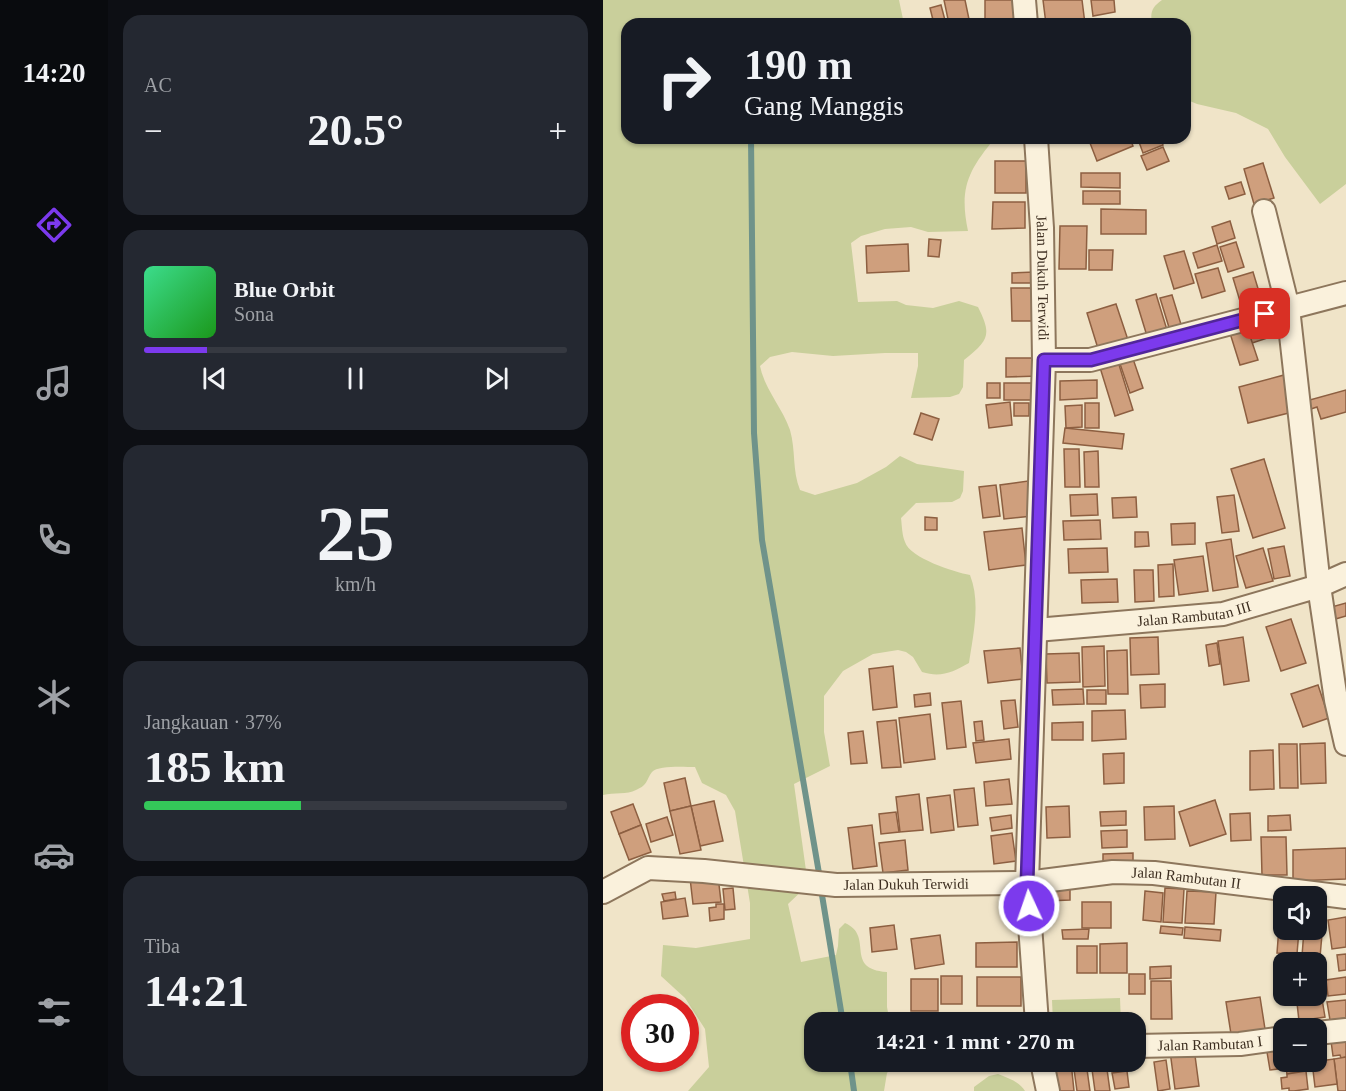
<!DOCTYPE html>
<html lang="id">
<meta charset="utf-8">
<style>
:root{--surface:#171b24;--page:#242831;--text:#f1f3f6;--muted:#9ea1a6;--line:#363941;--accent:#7c3aed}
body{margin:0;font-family:"Times New Roman",serif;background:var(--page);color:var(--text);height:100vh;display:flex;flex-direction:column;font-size:22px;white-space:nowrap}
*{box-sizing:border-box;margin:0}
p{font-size:20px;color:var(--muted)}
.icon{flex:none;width:33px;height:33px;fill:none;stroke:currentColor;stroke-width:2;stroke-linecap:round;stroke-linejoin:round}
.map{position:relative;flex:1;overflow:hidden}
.details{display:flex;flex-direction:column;gap:15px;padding:15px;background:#0d0f14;width:495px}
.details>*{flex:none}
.banner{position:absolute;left:18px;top:18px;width:570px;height:126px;border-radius:18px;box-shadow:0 2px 4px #0004;background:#171b24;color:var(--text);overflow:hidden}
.tools{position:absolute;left:670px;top:886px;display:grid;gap:12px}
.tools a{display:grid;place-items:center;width:54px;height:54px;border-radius:12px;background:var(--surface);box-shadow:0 2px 4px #0004;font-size:30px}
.speed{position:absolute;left:18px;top:994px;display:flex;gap:12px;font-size:30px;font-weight:700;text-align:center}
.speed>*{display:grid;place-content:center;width:78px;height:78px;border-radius:50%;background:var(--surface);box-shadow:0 2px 4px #0004;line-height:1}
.speed .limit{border:9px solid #d22;background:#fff;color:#111}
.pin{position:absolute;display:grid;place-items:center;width:51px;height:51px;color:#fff;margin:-26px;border-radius:12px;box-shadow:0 3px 9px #0006}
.me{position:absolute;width:66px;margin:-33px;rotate:357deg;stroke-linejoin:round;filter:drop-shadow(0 0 4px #0008)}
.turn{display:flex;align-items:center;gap:21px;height:126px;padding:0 24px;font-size:27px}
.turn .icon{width:78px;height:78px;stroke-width:2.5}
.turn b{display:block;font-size:42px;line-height:51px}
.big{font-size:45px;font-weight:600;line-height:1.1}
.details .tile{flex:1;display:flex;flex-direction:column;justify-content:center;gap:9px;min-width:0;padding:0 21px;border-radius:18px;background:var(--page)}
.details .dial{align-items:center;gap:0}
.dial b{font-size:78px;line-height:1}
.song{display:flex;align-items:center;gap:18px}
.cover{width:72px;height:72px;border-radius:9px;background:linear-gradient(135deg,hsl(150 70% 55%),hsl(120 70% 35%))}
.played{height:6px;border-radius:3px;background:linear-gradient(90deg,var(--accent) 15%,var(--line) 15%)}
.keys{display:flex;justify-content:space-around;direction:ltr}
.heat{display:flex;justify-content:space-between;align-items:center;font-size:33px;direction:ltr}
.charge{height:9px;border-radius:4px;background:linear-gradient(90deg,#34c759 37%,var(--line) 0)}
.trip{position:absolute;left:201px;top:1012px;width:342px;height:60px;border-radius:18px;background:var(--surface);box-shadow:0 2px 4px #0004;font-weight:600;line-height:60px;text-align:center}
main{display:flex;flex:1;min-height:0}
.tab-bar{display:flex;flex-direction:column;width:108px;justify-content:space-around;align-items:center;background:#090b0e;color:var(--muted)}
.tab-bar .icon{width:42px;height:42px}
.tab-bar .current{color:var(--accent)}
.tab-bar b{font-size:27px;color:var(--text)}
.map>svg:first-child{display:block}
.green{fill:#c9cf9b}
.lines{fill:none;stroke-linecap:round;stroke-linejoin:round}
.stream{stroke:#6f938a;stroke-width:6}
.building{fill:#cf9f7d;stroke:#8d5f41;stroke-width:1.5}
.minor-casing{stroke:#8d765c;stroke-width:26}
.minor{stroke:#faf1dc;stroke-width:22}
.route-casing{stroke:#51269a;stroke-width:15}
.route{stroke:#7c3aed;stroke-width:10}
.labels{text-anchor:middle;stroke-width:5;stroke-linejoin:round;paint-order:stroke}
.street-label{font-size:15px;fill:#3d2e20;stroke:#f7eed8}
</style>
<main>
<nav class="tab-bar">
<b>14:20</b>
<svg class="icon current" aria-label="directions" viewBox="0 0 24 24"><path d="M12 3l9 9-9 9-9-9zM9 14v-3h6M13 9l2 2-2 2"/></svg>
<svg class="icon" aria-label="music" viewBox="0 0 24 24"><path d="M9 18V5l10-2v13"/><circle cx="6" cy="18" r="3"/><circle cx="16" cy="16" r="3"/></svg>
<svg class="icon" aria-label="phone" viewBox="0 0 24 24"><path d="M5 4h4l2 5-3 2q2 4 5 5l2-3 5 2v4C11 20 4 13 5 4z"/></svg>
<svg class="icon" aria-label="climate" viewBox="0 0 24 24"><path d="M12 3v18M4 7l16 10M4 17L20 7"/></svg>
<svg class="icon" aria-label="car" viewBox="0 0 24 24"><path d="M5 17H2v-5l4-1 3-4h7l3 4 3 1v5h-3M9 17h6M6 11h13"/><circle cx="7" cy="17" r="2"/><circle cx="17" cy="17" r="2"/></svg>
<svg class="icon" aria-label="filters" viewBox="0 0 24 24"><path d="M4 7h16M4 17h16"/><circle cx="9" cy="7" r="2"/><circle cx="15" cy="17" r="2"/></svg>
</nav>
<section class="details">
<div class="tile"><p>AC</p>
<div class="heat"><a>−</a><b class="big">20.5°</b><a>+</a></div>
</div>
<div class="tile">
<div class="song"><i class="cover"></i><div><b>Blue Orbit</b><p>Sona</p></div></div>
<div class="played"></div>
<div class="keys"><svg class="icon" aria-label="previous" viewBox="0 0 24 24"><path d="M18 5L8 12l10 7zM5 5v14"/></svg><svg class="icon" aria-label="pause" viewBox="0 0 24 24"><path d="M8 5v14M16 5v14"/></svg><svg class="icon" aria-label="next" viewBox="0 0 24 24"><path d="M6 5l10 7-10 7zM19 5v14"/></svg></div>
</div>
<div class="tile dial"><b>25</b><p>km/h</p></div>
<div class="tile"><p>Jangkauan · 37%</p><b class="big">185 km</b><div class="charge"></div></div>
<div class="tile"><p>Tiba</p><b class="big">14:21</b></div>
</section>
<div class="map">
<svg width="743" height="1091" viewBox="0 0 743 1091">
<rect width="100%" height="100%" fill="#f0e4c8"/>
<g class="green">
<path d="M 0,0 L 296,0 L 301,24 L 24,24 L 24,138 L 392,138 C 365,171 356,188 365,231 L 325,232 L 308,227 L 282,229 L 258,236 L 248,243 L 255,302 L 294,301 L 303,305 L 330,308 L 356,301 L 375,307 C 389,335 386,340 361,360 L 360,387 L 356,394 L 347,397 L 308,398 L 315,366 L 315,353 L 282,353 L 230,356 L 189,352 L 167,357 L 157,366 C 162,390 179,407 187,430 C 193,451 189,470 197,490 L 212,495 L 254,483 L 283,467 L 297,456 L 314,464 L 361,471 L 360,491 L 357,498 L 349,502 L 313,503 L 298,518 C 299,526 299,535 302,542 C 307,558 351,572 367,575 C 378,603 370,635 366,663 C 350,672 338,678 319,672 L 310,657 L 303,652 L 295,650 L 270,654 L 240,671 L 221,696 L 221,732 L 227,766 L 191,784 L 205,885 L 185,904 L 198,962 L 233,955 L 235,946 L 236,929 L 242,923 C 272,936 240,969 284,972 L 284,1007 L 287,1023 L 212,1023 L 212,1062 L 293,1062 L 284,1073 L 281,1091 L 85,1091 L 106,1067 L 102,1029 L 82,998 L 58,976 L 60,945 L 93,948 L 147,939 L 147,903 L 132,811 L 123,795 L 99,783 L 92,767 C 82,767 55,765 49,772 C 43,780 45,785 33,790 C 24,795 11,792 0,795 Z"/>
<path d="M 559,0 L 743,0 L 743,184 L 717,204 L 682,157 L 665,129 L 633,113 L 594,104 L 582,99 L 582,24 L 549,24 C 547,12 549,7 559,0 Z"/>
<polygon points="517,998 518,1023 450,1023 449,1000"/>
<path d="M 395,1074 C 405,1078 417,1082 422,1091 L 371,1091 L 371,1087 L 386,1076 Z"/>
</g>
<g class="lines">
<g class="stream">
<polyline points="148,138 151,433 159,540 217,879"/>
<polyline points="218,889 240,1023"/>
<polyline points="247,1062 251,1091"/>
</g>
</g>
<g class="building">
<polygon points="341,0 362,0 367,24 346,24"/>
<rect x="382" y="0" width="31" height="24"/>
<polygon points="440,0 479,0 482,24 443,24"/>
<polygon points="488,0 511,0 512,12 490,16"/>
<polygon points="338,5 343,24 331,24 327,8"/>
<polygon points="500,138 527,138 530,146 494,161 487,143"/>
<polygon points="545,138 558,138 560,145 540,153 536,142"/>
<polygon points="560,147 566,161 544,170 538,156"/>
<rect x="392" y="161" width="31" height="32"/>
<polygon points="660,163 671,198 651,204 641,169"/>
<polygon points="478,173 517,173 517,188 478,187"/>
<polygon points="638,182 642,194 626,199 622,187"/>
<rect x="480" y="191" width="37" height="13"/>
<polygon points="390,202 422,202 422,228 389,229"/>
<polygon points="498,209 543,210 543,234 498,234"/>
<polygon points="627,221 632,238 614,244 609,227"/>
<polygon points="457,226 484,226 483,269 456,269"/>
<polygon points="326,239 338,240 336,257 325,256"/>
<polygon points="633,242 641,267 625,272 617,247"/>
<polygon points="305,244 306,271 264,273 263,246"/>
<polygon points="614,245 619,261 595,268 590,253"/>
<polygon points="486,250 510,250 509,270 486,270"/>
<polygon points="581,251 591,283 571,289 561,256"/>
<polygon points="615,268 622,291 599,298 592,274"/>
<polygon points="431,272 432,283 409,283 409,273"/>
<polygon points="650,272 660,305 640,311 630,278"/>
<polygon points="408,288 433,288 433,321 409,321"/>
<polygon points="553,294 564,330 544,336 533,300"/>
<polygon points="569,295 580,331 568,334 557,298"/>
<polygon points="513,304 527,346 497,355 484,313"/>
<polygon points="674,314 680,333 649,343 643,324"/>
<polygon points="643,324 655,360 637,365 626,330"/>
<polygon points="528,353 540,388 527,393 515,358"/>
<polygon points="513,355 530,410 512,416 495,361"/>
<polygon points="403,358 435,358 435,376 403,377"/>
<polygon points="681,375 690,412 645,423 636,387"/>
<polygon points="494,380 494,398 457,400 457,381"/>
<rect x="384" y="383" width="13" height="15"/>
<rect x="401" y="383" width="31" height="17"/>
<polygon points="743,390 743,412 718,419 714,407 705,410 703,401"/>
<polygon points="407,402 409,425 386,428 383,405"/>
<rect x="411" y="403" width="15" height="13"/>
<rect x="482" y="403" width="14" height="25"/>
<polygon points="479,405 479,427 463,428 462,406"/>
<polygon points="318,413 336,419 329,440 311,434"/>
<polygon points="462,428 521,434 519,449 460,443"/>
<polygon points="461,449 476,449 477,487 462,487"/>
<polygon points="495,451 496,487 482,487 481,452"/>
<polygon points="661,459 682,528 650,538 628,469"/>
<polygon points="425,481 429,516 401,519 397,485"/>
<polygon points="393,485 397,516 380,518 376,487"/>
<polygon points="494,494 495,515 468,516 467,495"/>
<polygon points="631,495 636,531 619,533 614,497"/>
<polygon points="533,497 534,517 510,518 509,498"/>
<polygon points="322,517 334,518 334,530 322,530"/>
<polygon points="497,520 498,539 461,540 460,521"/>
<polygon points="592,523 592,544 569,545 568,524"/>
<polygon points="419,528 423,565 386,570 381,532"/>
<polygon points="532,532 545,532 546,546 532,547"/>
<polygon points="628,539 635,587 610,591 603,543"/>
<polygon points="681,546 687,576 671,579 665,549"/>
<polygon points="504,548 505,572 466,573 465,549"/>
<polygon points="660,548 670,581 643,588 633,556"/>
<polygon points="600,556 605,591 576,595 571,560"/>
<polygon points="570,564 571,596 556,597 555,565"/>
<polygon points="531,570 550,570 551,601 532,602"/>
<polygon points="514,579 515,602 479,603 478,580"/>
<polygon points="743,603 743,616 729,620 725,608"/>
<polygon points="688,619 703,663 678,671 663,627"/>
<polygon points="555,637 556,674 528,675 527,638"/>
<polygon points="640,637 646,681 621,685 615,641"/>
<polygon points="614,643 617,664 606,666 603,645"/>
<polygon points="501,646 502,686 480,687 479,647"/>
<polygon points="417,648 420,679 385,683 381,651"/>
<polygon points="524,650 525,694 505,694 504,651"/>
<polygon points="476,653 477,682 444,683 443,654"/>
<polygon points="290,666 294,707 270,710 266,669"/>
<polygon points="562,684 562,707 538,708 537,685"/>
<polygon points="715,685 726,718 700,727 688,694"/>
<polygon points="480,689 481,704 450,705 449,690"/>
<rect x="484" y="690" width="19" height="14"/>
<polygon points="327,693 328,705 312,707 311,695"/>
<polygon points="412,700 415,727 401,729 398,701"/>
<polygon points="358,701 363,747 344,749 339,703"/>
<polygon points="522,710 523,739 489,741 489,711"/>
<polygon points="327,714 332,759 301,763 296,718"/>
<polygon points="293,720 298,767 279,768 274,722"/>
<polygon points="379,721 381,740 373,741 371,722"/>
<polygon points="480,722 480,740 449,740 449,723"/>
<polygon points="260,731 264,763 248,764 245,733"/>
<polygon points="406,739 408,759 373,763 370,743"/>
<polygon points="722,743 723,783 698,784 697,744"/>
<polygon points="676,744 694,744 695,788 677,788"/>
<polygon points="670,750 671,789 647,790 647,751"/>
<polygon points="521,753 521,783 501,784 500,754"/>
<polygon points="82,778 88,806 67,811 61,783"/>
<polygon points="406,779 409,804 383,806 381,782"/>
<polygon points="371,788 375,825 355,827 351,790"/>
<polygon points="316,794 320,830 297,832 293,797"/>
<polygon points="347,795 351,830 328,833 324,798"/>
<polygon points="612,800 623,834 587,846 576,812"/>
<polygon points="111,801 120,841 97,846 88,806"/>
<polygon points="30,804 38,825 16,834 8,812"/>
<polygon points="88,806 98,850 77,854 67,811"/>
<polygon points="466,806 467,837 444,838 443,807"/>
<polygon points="571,806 572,839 542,840 541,807"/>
<polygon points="523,811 523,825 498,826 497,812"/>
<polygon points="293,812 296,832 278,834 276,814"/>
<polygon points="647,813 648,840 628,841 627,814"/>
<polygon points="408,815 409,828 389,831 387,818"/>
<polygon points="687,815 688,830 665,831 665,816"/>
<polygon points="64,817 70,835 48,842 43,824"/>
<polygon points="38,825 48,852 26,860 16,834"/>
<polygon points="269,825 274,866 250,869 245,828"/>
<polygon points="524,830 524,847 499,848 498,831"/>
<polygon points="409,833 413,861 391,864 388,836"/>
<polygon points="658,837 683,837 684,875 659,875"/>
<polygon points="302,840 305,870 280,873 276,843"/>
<polygon points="743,848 743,879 690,881 690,850"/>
<polygon points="530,853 530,868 500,869 500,854"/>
<polygon points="115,876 118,902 90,904 87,878"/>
<polygon points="467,886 467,900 443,901 442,887"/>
<polygon points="130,888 132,909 122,910 120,889"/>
<polygon points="562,888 581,889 579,923 560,922"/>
<polygon points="542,891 560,893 558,922 540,920"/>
<polygon points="584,891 613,892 611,924 582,923"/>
<polygon points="72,892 73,899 61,901 59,894"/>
<polygon points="82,898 85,916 60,919 58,902"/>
<rect x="479" y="902" width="29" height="26"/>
<polygon points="113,904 121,904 121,919 107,921 106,908 113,907"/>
<polygon points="677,913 681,913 681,930 696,930 694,954 674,953"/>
<polygon points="743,917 743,947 729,949 725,920"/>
<polygon points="714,923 720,923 717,957 699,956 701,930 714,930"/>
<polygon points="291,925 294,949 269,952 267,928"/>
<polygon points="558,926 580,928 579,935 557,933"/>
<polygon points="582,927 618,930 617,941 581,938"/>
<polygon points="486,929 485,939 460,939 459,930"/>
<polygon points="337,935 341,964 312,969 308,939"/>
<polygon points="414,942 414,967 373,967 373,943"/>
<polygon points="524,943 524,973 497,973 497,944"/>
<rect x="474" y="946" width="20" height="27"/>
<polygon points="743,954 743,970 736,971 734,955"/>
<polygon points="568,966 568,978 547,979 547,967"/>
<rect x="526" y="974" width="16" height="20"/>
<rect x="338" y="976" width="21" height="28"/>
<rect x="374" y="977" width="44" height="29"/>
<polygon points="743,977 743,994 725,996 723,980"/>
<rect x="308" y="979" width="27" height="32"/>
<polygon points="548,981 568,981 569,1019 548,1019"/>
<polygon points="657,997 662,1029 628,1034 623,1002"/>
<polygon points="719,999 722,1017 696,1021 694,1003"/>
<polygon points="743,1000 743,1018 727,1020 724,1002"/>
<polygon points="743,1032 743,1057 738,1058 737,1055 730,1056 728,1041"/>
<polygon points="679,1043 683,1068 667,1070 663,1046"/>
<polygon points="591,1048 596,1086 572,1089 567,1051"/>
<polygon points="743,1057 743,1091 735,1091 731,1059"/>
<polygon points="731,1059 734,1084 712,1087 709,1062"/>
<polygon points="563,1060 567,1089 555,1091 551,1062"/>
<polygon points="451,1062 468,1062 471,1091 455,1091"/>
<polygon points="470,1062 483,1062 487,1091 474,1091"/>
<polygon points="488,1062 503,1062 507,1091 492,1091"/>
<polygon points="682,1062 705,1062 706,1071 684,1074"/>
<polygon points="524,1071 526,1087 512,1089 509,1073"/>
<polygon points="703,1071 705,1089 691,1091 686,1091 686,1088 679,1089 678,1078 684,1077 684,1074"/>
</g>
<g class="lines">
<defs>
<g id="minor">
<polyline points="421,0 423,24"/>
<path id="s1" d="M 433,138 L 439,228 L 441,360 L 424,883 L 434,1023"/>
<polyline points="661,211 685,308 716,586 733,700 743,744"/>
<polyline points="441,360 487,360 743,293"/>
<path id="s2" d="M 433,630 L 620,614 L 716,586 L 743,574"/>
<path id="s3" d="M 0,892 L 45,868 L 101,871 L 233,885 L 424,883 L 510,872 L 551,873 L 743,897"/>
<polyline points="714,1033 743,1030"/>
<path id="s4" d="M 532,1046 L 637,1044 L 681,1038"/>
<polyline points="439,1062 445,1091"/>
</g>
</defs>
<use href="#minor" class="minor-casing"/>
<use href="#minor" class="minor"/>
</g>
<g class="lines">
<defs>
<polyline id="route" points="426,906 424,883 441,360 488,360 662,314"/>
</defs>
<use href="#route" class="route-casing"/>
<use href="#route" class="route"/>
</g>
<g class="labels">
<g class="street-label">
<text dy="5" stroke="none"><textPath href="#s1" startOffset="140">Jalan Dukuh Terwidi</textPath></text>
<text dy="5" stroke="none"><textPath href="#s2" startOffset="159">Jalan Rambutan III</textPath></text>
<text dy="5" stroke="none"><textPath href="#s3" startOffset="591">Jalan Rambutan II</textPath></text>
<text dy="5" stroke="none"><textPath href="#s3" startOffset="310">Jalan Dukuh Terwidi</textPath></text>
<text dy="5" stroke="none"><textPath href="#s4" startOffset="75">Jalan Rambutan I</textPath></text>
</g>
</g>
</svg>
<div class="tools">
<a><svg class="icon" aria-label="sound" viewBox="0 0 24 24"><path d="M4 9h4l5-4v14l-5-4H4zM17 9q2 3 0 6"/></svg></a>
<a>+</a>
<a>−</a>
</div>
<div class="speed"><div class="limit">30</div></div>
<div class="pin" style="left:662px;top:314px;background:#d93025"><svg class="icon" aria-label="arrive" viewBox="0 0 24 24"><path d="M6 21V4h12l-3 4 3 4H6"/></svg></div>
<svg class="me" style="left:426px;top:906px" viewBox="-20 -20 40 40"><circle r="17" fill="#7c3aed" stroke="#fff" stroke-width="3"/><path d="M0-11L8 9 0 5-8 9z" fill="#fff"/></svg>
<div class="trip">14:21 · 1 mnt · 270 m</div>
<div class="banner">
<div class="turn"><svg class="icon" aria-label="right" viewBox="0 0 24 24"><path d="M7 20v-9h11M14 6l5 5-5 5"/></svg><div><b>190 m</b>Gang Manggis</div></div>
</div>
</div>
</main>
